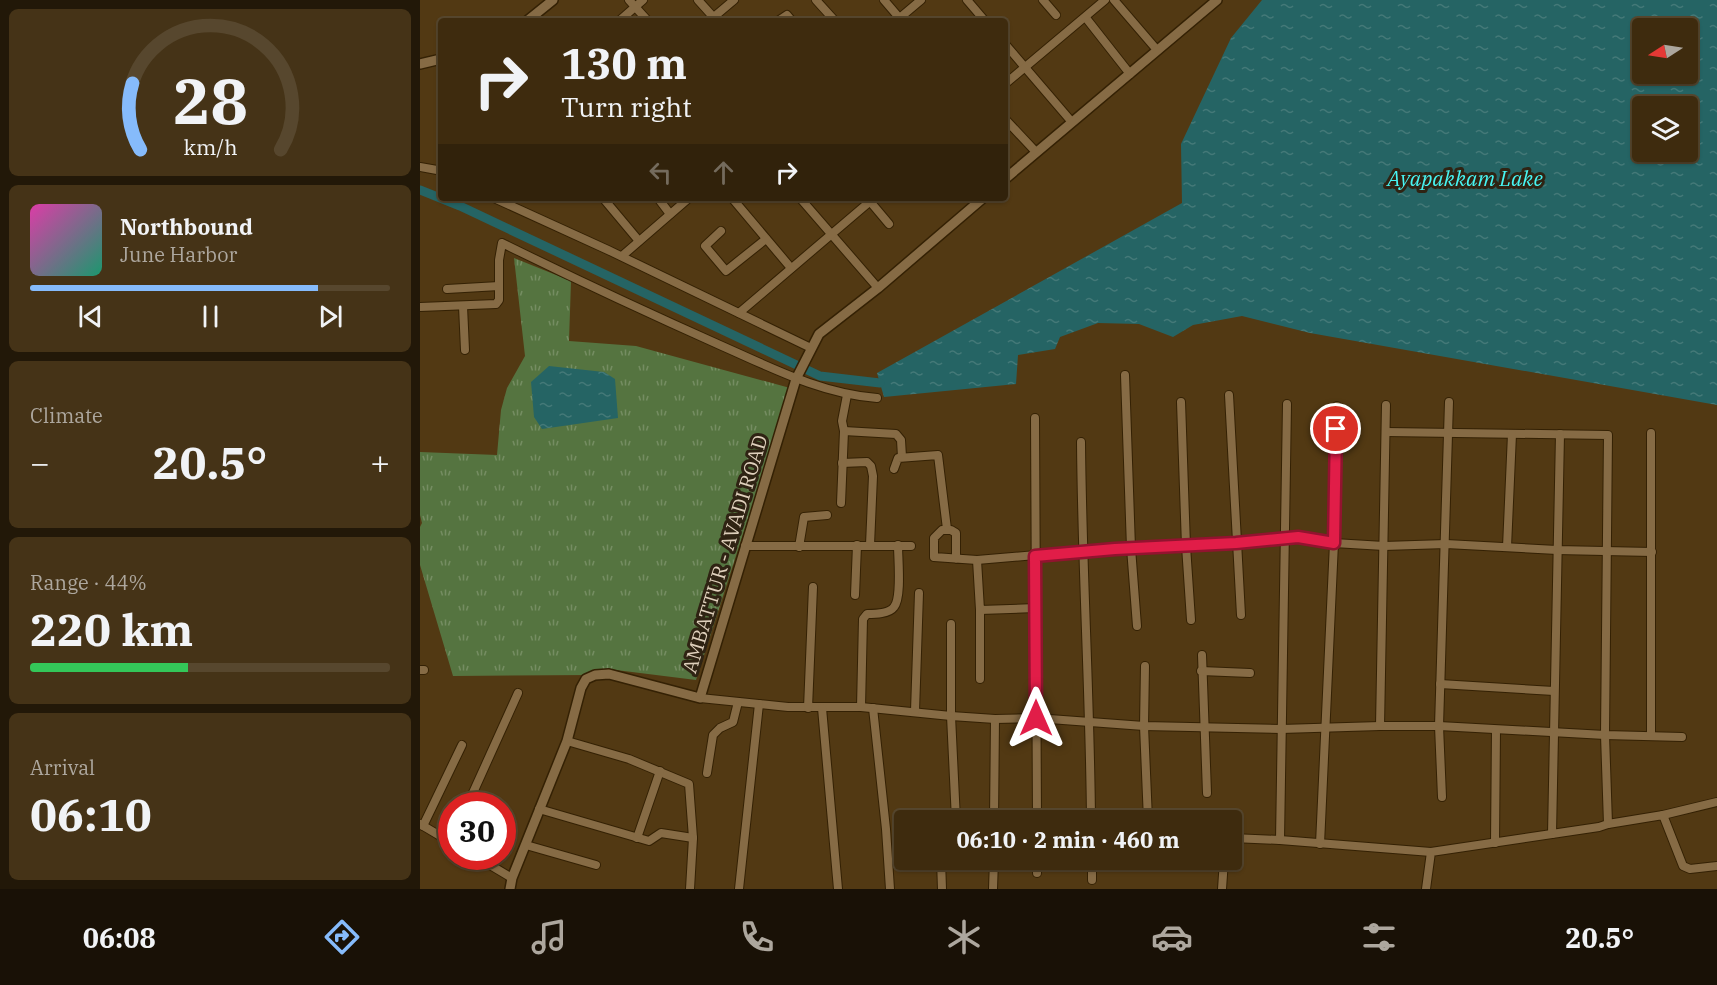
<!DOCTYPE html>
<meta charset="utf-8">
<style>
:root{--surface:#3e2b0e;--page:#453317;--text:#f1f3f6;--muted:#ada79e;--line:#57472e;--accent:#86bbfb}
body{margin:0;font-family:"IBM Plex Serif",serif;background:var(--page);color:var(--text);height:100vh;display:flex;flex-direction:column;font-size:22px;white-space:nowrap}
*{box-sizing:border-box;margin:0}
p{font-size:20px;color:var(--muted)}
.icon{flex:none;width:33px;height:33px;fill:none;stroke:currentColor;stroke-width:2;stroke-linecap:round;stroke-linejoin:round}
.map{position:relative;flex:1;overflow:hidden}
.panel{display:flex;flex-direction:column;gap:9px;padding:9px;background:#221808;width:420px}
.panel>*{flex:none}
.guide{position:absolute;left:18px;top:18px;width:570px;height:183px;border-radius:6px;box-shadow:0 2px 4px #0004,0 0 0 2px var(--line);background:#3e2b0e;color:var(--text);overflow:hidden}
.needle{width:39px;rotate:258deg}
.controls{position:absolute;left:1212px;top:18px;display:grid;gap:12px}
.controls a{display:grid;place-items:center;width:66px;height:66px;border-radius:6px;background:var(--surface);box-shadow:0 2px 4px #0004,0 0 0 2px var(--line);font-size:30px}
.speed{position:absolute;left:18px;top:792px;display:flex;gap:12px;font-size:30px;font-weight:700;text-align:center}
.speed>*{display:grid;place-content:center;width:78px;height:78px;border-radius:50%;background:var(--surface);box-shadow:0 2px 4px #0004,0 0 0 2px var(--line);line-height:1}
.speed .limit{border:9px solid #d22;background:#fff;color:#111}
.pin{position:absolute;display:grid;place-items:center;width:51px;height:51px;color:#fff;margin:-26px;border:3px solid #fff;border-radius:50%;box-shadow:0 2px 6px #0007}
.me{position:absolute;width:66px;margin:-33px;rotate:0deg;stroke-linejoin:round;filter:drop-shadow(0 0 4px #0008)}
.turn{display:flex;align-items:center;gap:21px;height:126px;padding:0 24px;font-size:27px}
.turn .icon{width:78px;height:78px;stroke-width:2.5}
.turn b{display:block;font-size:42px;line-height:51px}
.lanes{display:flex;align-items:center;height:57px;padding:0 24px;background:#0003;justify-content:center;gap:30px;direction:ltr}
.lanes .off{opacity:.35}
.big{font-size:45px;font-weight:800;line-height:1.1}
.panel .card{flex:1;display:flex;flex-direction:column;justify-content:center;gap:9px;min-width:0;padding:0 21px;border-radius:9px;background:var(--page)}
.panel .dial{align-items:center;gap:0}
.dial svg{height:156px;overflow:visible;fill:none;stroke:var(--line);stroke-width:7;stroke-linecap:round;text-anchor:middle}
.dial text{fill:var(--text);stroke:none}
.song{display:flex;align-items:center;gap:18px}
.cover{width:72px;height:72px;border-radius:9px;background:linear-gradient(135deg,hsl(320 70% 55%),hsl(160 70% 35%))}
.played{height:6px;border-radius:3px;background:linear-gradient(90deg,var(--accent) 80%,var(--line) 80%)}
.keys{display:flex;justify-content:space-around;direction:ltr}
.heat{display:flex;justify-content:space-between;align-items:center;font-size:33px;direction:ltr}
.charge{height:9px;border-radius:4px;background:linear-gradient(90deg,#34c759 44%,var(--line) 0)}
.trip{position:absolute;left:474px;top:810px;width:348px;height:60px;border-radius:6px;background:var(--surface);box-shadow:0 2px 4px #0004,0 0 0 2px var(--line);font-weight:800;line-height:60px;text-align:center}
.dock{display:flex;height:96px;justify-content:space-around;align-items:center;background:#191106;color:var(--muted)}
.dock .icon{width:42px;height:42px}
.dock .selected{color:var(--accent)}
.dock b{font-size:27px;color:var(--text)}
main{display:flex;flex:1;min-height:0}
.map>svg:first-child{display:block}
.grass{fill:url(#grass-tufts)}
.water{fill:url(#water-ripples);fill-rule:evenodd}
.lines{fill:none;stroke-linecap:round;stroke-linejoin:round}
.canal{stroke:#256464;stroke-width:9}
.minor-casing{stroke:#342104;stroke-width:10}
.tertiary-casing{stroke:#342104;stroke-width:12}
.minor{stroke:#866b45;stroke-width:8}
.tertiary{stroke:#866b45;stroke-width:9}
.route-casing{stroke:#92132f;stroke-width:15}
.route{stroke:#e11d48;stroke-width:10}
.labels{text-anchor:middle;stroke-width:6;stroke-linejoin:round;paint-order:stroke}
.street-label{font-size:20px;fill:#dfd0bc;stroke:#2f2313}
.water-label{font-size:21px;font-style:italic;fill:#47f5f3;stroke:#2f2313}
</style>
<main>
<section class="panel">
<div class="card dial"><svg viewBox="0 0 100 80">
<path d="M14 69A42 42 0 1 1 86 69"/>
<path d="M14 69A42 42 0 0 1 10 35" stroke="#86bbfb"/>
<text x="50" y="56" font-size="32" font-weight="700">28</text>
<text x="50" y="72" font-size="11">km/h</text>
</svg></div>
<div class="card">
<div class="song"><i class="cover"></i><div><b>Northbound</b><p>June Harbor</p></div></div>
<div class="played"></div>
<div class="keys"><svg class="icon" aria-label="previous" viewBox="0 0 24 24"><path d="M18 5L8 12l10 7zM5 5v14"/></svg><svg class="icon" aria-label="pause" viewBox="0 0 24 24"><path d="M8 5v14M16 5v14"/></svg><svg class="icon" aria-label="next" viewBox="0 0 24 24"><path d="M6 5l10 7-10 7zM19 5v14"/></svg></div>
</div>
<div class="card"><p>Climate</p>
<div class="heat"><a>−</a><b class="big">20.5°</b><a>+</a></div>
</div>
<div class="card"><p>Range · 44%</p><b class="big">220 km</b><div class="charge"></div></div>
<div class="card"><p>Arrival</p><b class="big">06:10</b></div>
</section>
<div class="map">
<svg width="1297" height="889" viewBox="0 0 1297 889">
<defs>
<pattern id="grass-tufts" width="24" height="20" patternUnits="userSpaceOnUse" patternTransform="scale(1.5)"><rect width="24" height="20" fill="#557440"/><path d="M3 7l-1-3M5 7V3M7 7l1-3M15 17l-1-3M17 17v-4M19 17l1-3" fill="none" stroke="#758d62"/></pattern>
<pattern id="water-ripples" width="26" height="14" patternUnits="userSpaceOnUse" patternTransform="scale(1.5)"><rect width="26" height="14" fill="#256464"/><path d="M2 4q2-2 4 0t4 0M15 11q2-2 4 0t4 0" fill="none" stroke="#447978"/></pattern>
</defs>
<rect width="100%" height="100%" fill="#523913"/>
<polygon class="grass" points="94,258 151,281 149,341 216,346 370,388 276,680 188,669 171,675 33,676 0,565 0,527 2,523 0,515 0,452 77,455 81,410 87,388 105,356"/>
<g class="water">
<path d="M 842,0 L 1297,0 L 1297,405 L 890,333 L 822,316 L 773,325 L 753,337 L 719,324 L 678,323 L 640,337 L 635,349 L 598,355 L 596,384 L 464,397 L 457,373 L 762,203 L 761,144 L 811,38 ZM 1222,28 L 1268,28 L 1268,74 L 1222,74 ZM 1222,106 L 1268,106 L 1268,152 L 1222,152 Z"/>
<polygon points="129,366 184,372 195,379 198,418 122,429 114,417 111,382"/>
</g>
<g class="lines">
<polyline class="canal" points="0,190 40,206 400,376 460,383"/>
<defs>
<g id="minor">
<polyline points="209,0 228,21"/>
<polyline points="278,0 296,20"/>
<polyline points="396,0 415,21"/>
<polyline points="464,0 482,21"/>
<polyline points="547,0 565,21"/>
<polyline points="623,0 636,15"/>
<polyline points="694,0 737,50"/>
<polyline points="666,18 710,74"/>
<polyline points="199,21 223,0"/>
<polyline points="289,21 314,0"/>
<polyline points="358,21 367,15 372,21"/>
<polyline points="476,21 501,0"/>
<polyline points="585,44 651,121"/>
<polyline points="585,84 685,0"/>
<polyline points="585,119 616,152"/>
<polyline points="0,167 17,170 21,169"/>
<polyline points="74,198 188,250 391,348"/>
<polyline points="183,198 219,241"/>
<polyline points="238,198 250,214"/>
<polyline points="312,198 371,268"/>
<polyline points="380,198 458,288"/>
<polyline points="448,199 469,224"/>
<polyline points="301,231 285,246 306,271 346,239"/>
<polyline points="202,256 269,198"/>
<polyline points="27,289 79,286"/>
<polyline points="43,306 45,350"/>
<path d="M 0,307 L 76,304 L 79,300 L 79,260 L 82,243 C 155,279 228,313 302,346 C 352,368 402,394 457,398"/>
<polyline points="319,313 454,198"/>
<polyline points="705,375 711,548 717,626"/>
<polyline points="809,395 821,615"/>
<polyline points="761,402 766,546 771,620"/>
<polyline points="615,418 617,820"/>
<polyline points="424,431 476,434 481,440 482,457"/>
<polyline points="966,432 1188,435 1185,735 1188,824"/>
<polyline points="1231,433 1231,736"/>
<path d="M 661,442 C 662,568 670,694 671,820"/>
<polyline points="422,463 447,462 451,466 453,476 450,545"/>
<polyline points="474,469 478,458 518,455 527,529"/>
<polyline points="421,503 424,431 422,421 427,395"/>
<polyline points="325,546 491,546"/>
<polyline points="379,547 384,517 407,515"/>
<polyline points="1087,547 1092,434"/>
<polyline points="536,559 536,533 531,530 522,530 514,538 514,557 557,560 662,551 816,543 878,537 914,543 964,546 1026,544 1137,550 1232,552"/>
<polyline points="557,560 560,610 616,608"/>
<polyline points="435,595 437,545"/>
<polyline points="531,624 531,716 536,820"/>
<polyline points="782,655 787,793"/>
<polyline points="725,666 724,726 728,820"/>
<polyline points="0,670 4,670"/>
<polyline points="781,671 830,673"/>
<polyline points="560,679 560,610"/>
<polyline points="1020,684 1134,691"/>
<polyline points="280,698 368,707 441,707 531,716 575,719 616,718 724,726 861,729 960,726 1019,726 1185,735 1262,737"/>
<path d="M 441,707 L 443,619 L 447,614 C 455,614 469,614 474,607 C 482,598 478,559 478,545"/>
<polyline points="388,708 393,587"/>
<polyline points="402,708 418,889"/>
<polyline points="453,708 466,829 470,889"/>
<polyline points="495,711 499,593"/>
<polyline points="960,726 966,405"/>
<polyline points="147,741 209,759 269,784 273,838 270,889"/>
<polyline points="287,773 293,735 300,728 313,722 318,702"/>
<polyline points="1022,797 1019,726 1029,402"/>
<polyline points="47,806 98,693"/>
<polyline points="119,809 229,841 241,833 273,838"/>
<polyline points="1243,815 1297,802"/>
<polyline points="574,820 575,719"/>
<polyline points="0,824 32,843"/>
<polyline points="3,826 42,745"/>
<polyline points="1132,834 1140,434"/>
<polyline points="217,838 240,771"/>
<polyline points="812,838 860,840 1011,852"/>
<polyline points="860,840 867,404"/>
<polyline points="1075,843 1076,730"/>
<polyline points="900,844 914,543 917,406"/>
<polyline points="106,845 176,865"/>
<polyline points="55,856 92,878"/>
<polyline points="521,860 522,889"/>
<polyline points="672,860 672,880"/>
<polyline points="730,860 730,867"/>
<polyline points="617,873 617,860"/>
<polyline points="319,889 339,704"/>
<polyline points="573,889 574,860"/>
<polyline points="802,889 804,860"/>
<polyline points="1006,889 1011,852 1179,827 1188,824 1243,815 1263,866 1270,869 1297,866"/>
</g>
<g id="tertiary">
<polyline points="107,21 133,0"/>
<polyline points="0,64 21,59"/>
<polyline points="585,179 797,0"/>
<polyline points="90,889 92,878 147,741 161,688 166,679 175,675 189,674 280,698 376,379 399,334 458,288 563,198"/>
</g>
</defs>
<use href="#minor" class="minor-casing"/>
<use href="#tertiary" class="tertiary-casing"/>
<use href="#minor" class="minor"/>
<use href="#tertiary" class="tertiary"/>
</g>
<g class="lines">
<defs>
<polyline id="route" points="616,718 615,556 695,549 816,543 878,537 914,543 916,429"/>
</defs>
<use href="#route" class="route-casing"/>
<use href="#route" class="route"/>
</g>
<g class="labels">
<g class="street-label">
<text transform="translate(305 554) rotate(-73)" y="7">AMBATTUR - AVADI ROAD</text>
</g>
<g class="water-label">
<text x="1045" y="186">Ayapakkam Lake</text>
</g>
</g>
</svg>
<div class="controls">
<a><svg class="needle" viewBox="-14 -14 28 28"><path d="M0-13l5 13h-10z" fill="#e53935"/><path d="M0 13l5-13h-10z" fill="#ada79e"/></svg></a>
<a><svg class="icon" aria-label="layers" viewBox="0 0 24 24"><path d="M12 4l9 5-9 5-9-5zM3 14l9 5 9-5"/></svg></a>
</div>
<div class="speed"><div class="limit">30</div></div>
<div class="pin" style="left:916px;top:429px;background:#d93025"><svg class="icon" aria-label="arrive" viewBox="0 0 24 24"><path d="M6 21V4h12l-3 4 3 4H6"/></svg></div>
<svg class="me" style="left:616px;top:718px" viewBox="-20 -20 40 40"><path d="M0-17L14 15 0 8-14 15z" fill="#e11d48" stroke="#fff" stroke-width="4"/></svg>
<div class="trip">06:10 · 2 min · 460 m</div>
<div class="guide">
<div class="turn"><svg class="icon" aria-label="right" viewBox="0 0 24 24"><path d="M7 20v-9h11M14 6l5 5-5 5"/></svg><div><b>130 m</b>Turn right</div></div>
<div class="lanes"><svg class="icon off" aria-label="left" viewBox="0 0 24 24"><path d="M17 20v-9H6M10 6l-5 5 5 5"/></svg><svg class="icon off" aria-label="ahead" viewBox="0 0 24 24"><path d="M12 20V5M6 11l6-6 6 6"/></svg><svg class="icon" aria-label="right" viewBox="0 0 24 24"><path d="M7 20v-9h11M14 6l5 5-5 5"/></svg></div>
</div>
</div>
</main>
<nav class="dock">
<b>06:08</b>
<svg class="icon selected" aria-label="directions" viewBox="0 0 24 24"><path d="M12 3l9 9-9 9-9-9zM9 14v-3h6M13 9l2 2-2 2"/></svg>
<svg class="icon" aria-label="music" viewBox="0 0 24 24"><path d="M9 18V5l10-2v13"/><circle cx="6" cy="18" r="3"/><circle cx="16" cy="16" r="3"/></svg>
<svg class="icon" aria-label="phone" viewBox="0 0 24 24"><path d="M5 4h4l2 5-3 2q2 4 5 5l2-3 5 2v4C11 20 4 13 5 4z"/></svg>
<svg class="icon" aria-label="climate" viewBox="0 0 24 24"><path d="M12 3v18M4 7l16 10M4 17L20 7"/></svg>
<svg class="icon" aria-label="car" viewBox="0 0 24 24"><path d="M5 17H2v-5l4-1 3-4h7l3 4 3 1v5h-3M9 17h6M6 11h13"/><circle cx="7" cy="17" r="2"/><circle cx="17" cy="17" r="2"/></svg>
<svg class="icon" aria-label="filters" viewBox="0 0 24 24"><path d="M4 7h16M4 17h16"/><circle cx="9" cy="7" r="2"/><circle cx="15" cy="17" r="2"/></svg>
<b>20.5°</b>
</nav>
